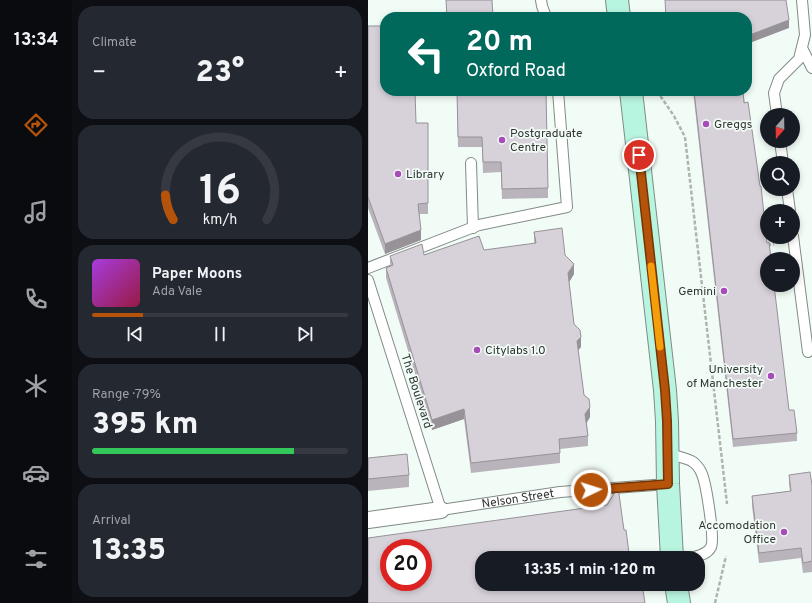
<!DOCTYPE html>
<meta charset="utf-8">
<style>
:root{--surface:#171b24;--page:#242831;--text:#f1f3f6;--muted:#9ea1a6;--line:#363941;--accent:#b45309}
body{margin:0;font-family:Overpass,sans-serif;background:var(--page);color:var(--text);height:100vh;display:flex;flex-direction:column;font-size:15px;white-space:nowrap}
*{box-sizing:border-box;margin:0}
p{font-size:13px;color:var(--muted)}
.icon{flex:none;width:22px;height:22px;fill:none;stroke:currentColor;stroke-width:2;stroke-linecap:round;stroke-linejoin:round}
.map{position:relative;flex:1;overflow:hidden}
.panel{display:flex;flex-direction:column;gap:6px;padding:6px;background:#0d0f14;width:296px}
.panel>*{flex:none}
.banner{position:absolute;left:12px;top:12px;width:372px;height:84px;border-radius:16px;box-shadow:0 2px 6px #0003;background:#00695c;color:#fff;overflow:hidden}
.needle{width:26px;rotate:200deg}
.buttons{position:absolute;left:392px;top:108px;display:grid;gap:8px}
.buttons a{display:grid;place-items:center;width:40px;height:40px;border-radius:50%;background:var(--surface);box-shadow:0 2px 6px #0003;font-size:20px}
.speed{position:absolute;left:12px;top:539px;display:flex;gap:8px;font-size:20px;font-weight:700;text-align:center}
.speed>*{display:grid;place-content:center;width:52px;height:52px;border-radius:50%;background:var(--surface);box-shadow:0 2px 6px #0003;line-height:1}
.speed .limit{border:6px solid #d22;background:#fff;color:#111}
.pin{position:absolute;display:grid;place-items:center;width:34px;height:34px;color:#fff;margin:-17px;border:2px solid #fff;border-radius:50%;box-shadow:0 1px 4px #0007}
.me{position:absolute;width:44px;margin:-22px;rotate:86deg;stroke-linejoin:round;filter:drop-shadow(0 0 3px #0008)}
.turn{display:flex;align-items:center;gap:14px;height:84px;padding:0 20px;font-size:18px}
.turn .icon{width:52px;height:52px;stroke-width:2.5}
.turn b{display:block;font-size:28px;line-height:34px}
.big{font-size:30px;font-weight:800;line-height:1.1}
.panel .card{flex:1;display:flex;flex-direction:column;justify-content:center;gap:6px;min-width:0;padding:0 14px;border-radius:16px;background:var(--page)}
.panel .dial{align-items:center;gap:0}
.dial svg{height:104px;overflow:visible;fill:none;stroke:var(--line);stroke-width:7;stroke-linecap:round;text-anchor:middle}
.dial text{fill:var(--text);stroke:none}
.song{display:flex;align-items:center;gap:12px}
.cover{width:48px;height:48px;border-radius:6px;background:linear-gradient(135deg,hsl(280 70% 55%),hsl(340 70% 35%))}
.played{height:4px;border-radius:2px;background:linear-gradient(90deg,var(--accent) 20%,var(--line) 20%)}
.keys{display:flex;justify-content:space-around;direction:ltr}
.heat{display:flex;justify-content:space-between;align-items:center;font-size:22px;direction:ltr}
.charge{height:6px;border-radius:3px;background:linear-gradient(90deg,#34c759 79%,var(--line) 0)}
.trip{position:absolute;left:107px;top:551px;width:230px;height:40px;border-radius:16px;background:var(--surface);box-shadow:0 2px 6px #0003;font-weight:800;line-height:40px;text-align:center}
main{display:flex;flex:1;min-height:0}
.dock{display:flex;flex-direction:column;width:72px;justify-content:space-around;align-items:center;background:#090b0e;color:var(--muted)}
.dock .icon{width:28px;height:28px}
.dock .current{color:var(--accent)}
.dock b{font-size:18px;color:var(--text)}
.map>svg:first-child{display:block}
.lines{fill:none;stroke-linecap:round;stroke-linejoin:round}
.service-casing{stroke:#818a85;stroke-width:12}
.pedestrian-casing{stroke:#818a85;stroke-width:18}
.secondary-casing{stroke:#818a85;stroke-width:24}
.path{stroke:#adb5b0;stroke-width:2.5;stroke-dasharray:4 2;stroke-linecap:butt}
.service{stroke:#fff;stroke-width:10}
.pedestrian{stroke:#fff;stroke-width:16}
.secondary{stroke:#b8f5e0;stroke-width:22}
.wall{fill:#b9b4bb}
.shaded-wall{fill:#969298}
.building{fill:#d7d1d9;stroke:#969298;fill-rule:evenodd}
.route-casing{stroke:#753606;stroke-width:10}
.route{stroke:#b45309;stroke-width:7}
.slow{stroke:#f59e0b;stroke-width:7}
.poi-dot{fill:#a74cb8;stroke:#f2fcf6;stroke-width:1.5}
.labels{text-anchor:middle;stroke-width:3.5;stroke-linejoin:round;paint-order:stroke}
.poi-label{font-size:12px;fill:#313533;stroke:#f2fcf6;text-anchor:start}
.street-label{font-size:12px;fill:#313533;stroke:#f2fcf6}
</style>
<main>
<nav class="dock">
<b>13:34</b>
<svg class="icon current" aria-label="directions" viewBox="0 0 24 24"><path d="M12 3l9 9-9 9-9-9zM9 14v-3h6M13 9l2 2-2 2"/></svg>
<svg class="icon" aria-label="music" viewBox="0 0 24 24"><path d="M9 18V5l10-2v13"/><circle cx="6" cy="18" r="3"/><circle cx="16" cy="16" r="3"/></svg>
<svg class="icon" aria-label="phone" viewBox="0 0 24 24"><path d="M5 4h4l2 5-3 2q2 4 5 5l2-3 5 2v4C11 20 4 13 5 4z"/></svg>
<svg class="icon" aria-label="climate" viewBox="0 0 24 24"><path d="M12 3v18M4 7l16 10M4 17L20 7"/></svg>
<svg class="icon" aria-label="car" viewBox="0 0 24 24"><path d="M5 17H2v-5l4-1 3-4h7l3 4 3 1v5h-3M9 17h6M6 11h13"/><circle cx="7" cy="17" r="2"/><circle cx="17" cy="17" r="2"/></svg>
<svg class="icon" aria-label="filters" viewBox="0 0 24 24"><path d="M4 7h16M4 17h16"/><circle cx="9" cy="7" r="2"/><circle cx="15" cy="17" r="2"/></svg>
</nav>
<section class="panel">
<div class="card"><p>Climate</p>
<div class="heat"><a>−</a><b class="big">23°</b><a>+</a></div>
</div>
<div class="card dial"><svg viewBox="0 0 100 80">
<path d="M14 69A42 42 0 1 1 86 69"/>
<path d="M14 69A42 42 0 0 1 8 50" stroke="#b45309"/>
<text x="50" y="56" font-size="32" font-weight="700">16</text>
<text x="50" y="72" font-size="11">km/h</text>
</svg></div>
<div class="card">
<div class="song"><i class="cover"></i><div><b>Paper Moons</b><p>Ada Vale</p></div></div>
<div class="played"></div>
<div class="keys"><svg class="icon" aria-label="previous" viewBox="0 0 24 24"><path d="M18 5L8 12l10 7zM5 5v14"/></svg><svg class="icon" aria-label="pause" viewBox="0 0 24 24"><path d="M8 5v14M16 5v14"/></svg><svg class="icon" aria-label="next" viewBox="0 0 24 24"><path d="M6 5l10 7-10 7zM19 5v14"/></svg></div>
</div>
<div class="card"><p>Range · 79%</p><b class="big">395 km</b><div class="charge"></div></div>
<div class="card"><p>Arrival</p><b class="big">13:35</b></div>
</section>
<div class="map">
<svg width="444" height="603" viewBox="0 0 444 603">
<rect width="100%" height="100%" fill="#f2fcf6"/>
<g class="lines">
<defs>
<g id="service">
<polyline points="173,0 174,6 178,17"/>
<polyline points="434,48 444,68"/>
<polyline points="409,115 406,93 411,79 431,59 437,35 434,0"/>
<polyline points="412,141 415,163"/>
<polyline points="103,163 105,228"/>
<polyline points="419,189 422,211"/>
<polyline points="425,236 440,352"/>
<polyline points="0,268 111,225 199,207 190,91"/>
<path id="s1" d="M 0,280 L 73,510 L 192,492 L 300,484"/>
<path d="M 299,453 C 306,456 320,458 325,462 C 328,464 332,469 333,472 C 338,481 347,539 343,547 C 339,555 329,556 322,558"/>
</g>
<polyline id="pedestrian" points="0,520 73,510"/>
<g id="secondary">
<polyline points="249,0 251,17"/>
<polyline points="263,91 297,390 299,421 300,484 304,558"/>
<polyline points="308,584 311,603"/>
</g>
</defs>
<use href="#service" class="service-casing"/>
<use href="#pedestrian" class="pedestrian-casing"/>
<use href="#secondary" class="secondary-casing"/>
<g class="path">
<polyline points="289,91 306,116 317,137 359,504"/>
<polyline points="399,245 406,244"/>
<polyline points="347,603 358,556"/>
</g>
<use href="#service" class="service"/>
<use href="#pedestrian" class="pedestrian"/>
<use href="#secondary" class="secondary"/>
</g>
<g class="wall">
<polygon points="0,26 48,123 60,123 60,214 51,214 53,240 17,254 0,208"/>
<polygon points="89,91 180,188 180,198 134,199 133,172 115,173 114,147 90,147"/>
<polygon points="325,91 375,91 399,243 421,410 429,433 429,441 365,447"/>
<polygon points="166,232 197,255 206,274 201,282 206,324 213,347 210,350 216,395 222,417 219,423 220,436 220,446 192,449 192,463 103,473 96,419 64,430 18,278 18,268 22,267 22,256 56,255 116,250 166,244"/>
<polygon points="0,458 41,475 41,487 0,491"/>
<polygon points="421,475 444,485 444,572 435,573 433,558 391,563 384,506 384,496 422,491 421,485"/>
</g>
<g class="shaded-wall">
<polygon points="421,20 421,28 379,44 379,36"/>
<polygon points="53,230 53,240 17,254 17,244"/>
<polygon points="206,264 206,274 200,284 200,273"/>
<polygon points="213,337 213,347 209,352 209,341"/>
<polygon points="222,407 222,417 217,425 217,414"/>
<polygon points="96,409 96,419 64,430 64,420"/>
</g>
<g class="building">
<polygon points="78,0 124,0 125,17 79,17"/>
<polygon points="297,0 418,0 421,20 379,36 379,17 298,17"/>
<polygon points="0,26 17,26 17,91 47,91 48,123 60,123 60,203 50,204 53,230 17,244 0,197"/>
<polygon points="89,91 178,91 180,188 134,189 133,162 115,162 114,137 90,137"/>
<polygon points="326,91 375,91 376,103 380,102 392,186 393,186 399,243 401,242 403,259 399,259 399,285 406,285 421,410 426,410 429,433 365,439"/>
<polygon points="194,228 197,255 206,264 200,273 206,324 212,330 213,337 209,341 216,395 221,399 222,407 217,414 220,436 191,439 192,453 103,463 96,409 64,420 18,268 25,265 22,256 54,244 56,255 111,236 116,250 168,243 166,232"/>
<polygon points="39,454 41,475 0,479 0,458"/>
<polygon points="442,472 444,485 444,561 435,563 433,548 391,553 384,496 423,491 421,475"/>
<path d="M 250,487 L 256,530 L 258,530 L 261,553 L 269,552 L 270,558 L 114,558 L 114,584 L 274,584 L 277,603 L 0,603 L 0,538 L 239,505 ZM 21,548 L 55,548 L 55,582 L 21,582 Z"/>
</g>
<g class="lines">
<defs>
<polyline id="route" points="223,490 300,484 299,421 297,390 271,155"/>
</defs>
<use href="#route" class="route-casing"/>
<use href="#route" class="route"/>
<polyline class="slow" points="283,266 292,347"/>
</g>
<g class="poi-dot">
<circle cx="338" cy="124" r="4"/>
<circle cx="134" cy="140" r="4"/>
<circle cx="30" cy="174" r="4"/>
<circle cx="356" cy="291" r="4"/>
<circle cx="109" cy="350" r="4"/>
<circle cx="403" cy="376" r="4"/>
<circle cx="416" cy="532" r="4"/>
</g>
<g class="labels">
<g class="poi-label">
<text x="346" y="128">Greggs</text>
<text x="142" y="137">Postgraduate<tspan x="142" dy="14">Centre</tspan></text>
<text x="38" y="178">Library</text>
<text x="348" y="295" text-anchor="end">Gemini</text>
<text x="117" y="354">Citylabs 1.0</text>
<text x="395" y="373" text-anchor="end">University<tspan x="395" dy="14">of Manchester</tspan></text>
<text x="408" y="529" text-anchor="end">Accomodation<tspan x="408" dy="14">Office</tspan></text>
</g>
<g class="street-label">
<text transform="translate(49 391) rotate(72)" y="4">The Boulevard</text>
<text dy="4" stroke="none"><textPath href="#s1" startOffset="319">Nelson Street</textPath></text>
</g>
</g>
</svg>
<div class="buttons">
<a><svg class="needle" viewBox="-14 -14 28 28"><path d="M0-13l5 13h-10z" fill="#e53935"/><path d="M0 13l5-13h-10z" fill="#9ea1a6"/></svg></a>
<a><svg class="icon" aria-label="search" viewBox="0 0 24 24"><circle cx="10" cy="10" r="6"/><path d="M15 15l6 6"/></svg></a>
<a>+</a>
<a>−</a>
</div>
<div class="speed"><div class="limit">20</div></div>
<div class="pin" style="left:271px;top:155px;background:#d93025"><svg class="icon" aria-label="arrive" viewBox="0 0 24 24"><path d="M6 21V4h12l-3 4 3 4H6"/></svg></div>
<svg class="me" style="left:223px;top:490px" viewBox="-20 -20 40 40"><circle r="17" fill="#b45309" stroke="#fff" stroke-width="3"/><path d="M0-11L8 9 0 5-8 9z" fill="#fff"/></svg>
<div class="trip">13:35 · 1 min · 120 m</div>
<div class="banner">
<div class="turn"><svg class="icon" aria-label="left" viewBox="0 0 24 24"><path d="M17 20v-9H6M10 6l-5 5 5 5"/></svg><div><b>20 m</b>Oxford Road</div></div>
</div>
</div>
</main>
